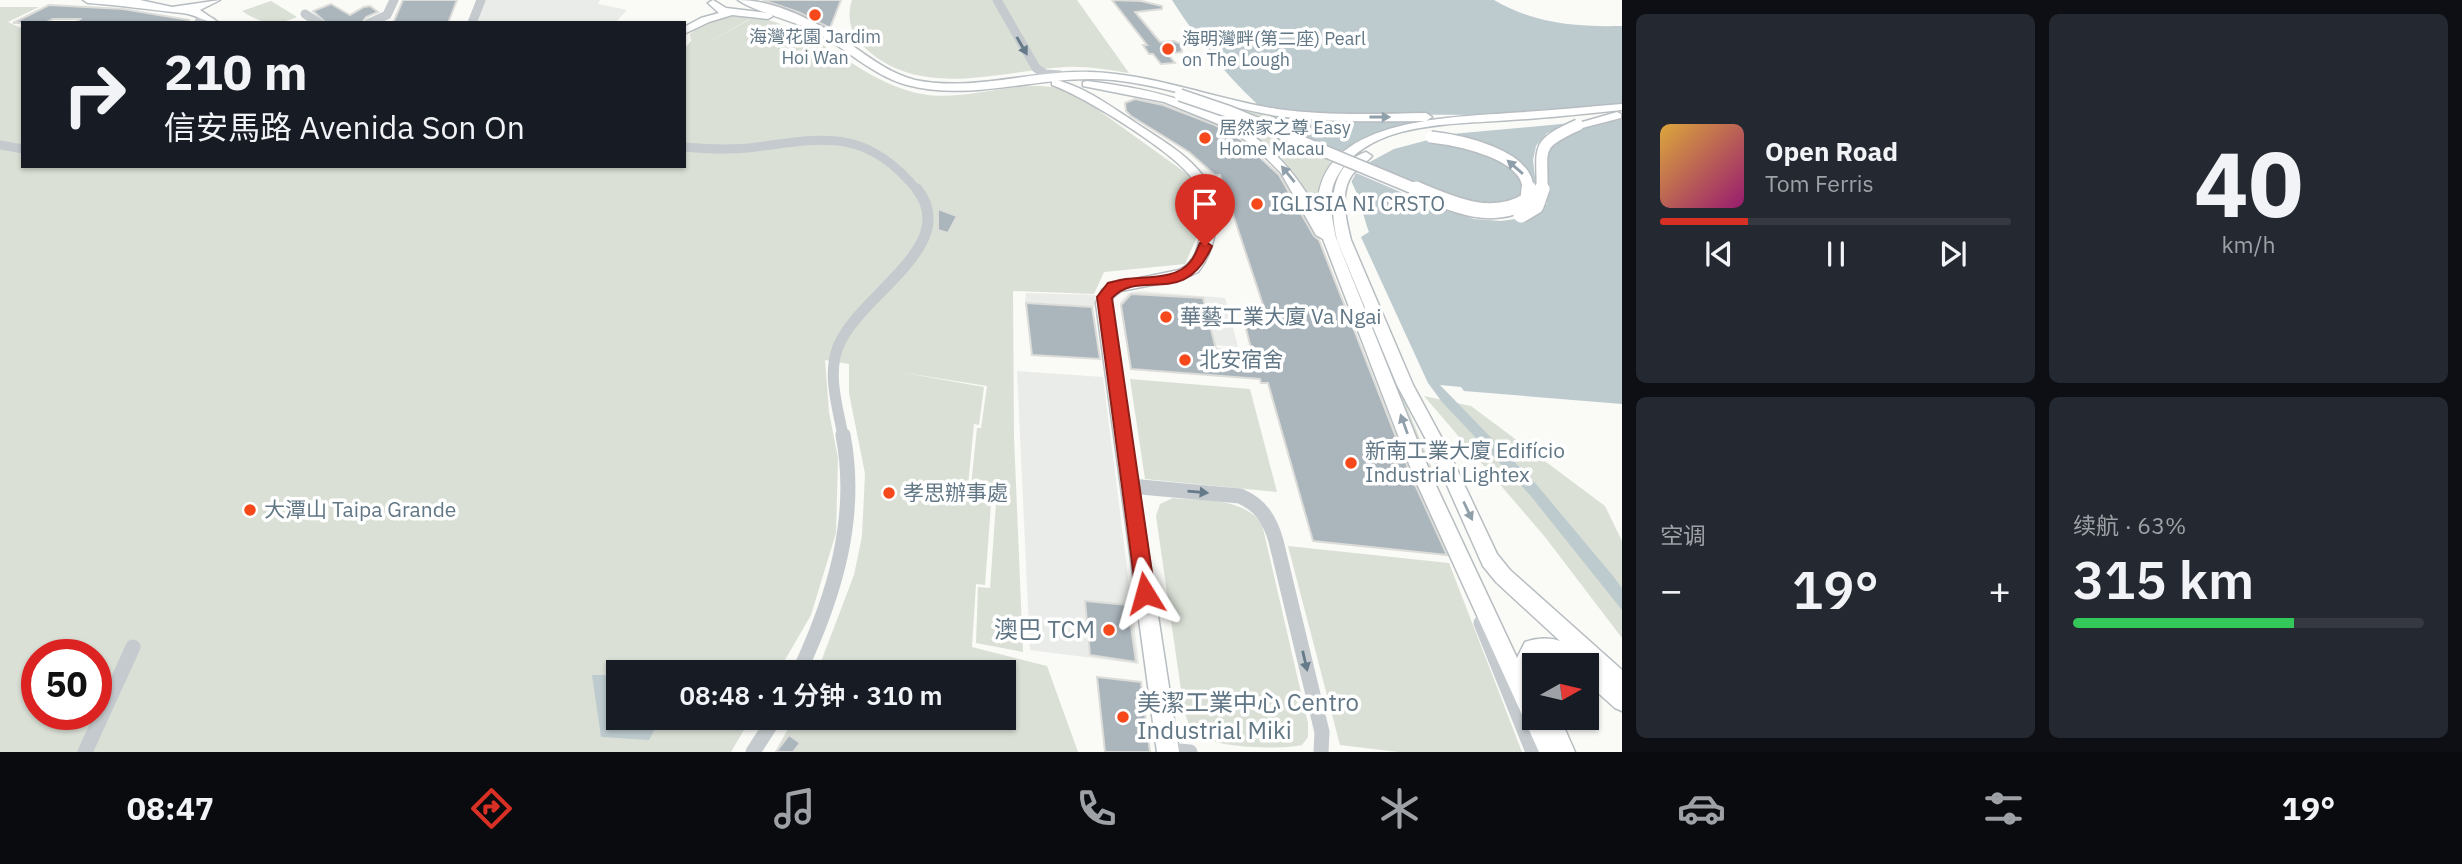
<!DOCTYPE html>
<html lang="zh">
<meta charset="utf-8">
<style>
:root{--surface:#171b24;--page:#242831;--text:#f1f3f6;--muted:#9ea1a6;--line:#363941;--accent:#d93025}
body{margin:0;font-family:"IBM Plex Sans","Noto Sans SC",sans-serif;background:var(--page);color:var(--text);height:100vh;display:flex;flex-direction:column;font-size:26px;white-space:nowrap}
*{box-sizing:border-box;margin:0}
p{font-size:23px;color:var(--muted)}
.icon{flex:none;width:38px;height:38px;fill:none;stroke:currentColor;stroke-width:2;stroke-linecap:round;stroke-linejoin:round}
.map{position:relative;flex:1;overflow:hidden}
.drawer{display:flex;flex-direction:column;gap:14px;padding:14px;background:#0d0f14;width:840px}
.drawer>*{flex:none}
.banner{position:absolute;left:21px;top:21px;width:665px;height:147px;border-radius:0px;box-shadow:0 2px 5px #0004;background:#171b24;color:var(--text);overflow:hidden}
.needle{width:46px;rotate:82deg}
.controls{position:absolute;left:1522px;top:653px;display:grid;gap:14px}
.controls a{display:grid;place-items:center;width:77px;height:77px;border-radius:0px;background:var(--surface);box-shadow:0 2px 5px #0004;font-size:35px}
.speed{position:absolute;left:21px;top:639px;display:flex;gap:14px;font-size:35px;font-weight:700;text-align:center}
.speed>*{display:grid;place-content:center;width:91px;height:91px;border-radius:50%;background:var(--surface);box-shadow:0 2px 5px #0004;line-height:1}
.speed .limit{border:10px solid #d22;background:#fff;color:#111}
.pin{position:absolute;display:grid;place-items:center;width:60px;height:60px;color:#fff;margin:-72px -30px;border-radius:50% 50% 50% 0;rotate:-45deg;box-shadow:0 0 7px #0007}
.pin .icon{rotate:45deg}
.me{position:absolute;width:77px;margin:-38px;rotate:352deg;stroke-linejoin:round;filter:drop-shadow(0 0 5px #0008)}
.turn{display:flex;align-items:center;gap:24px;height:147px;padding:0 28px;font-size:32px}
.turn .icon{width:91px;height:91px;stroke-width:2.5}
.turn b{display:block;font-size:49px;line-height:60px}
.big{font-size:52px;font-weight:600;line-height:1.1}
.drawer .card{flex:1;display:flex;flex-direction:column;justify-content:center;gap:10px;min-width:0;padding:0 24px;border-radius:10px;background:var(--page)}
.drawer .dial{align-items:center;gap:0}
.dial b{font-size:91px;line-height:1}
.song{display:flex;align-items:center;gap:21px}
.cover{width:84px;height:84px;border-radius:10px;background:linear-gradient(135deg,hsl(40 70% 55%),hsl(320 70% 35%))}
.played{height:7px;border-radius:4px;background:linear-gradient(90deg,var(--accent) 25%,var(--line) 25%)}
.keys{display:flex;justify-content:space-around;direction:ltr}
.heat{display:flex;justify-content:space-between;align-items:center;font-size:38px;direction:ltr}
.charge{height:10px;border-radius:5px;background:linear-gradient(90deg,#34c759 63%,var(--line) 0)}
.drawer .tiles{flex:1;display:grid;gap:14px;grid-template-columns:repeat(2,1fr)}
.trip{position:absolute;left:606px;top:660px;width:410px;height:70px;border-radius:0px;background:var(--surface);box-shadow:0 2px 5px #0004;font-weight:600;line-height:70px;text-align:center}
.tabs{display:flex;height:112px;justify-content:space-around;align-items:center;background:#090b0e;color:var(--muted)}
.tabs .icon{width:49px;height:49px}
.tabs .current{color:var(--accent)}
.tabs b{font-size:32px;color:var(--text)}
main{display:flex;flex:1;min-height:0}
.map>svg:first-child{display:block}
.built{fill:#eaecea}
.green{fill:#dae0d6;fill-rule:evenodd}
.water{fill:#bdcace}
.pier{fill:#fafaf7;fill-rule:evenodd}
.building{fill:#abb5bc;stroke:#dcdcd9;stroke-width:2}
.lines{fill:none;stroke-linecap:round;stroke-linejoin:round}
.major-casing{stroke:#b7bdc1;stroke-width:3}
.minor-far2{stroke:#c4cacd;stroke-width:9}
.minor-far1{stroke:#c4cacd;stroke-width:11}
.minor{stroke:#c4cacd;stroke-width:15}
.major{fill:#fff;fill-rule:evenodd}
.major-bridge-far1-casing{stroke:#b7bdc1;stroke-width:14;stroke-linecap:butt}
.major-bridge-casing{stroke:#b7bdc1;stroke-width:18;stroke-linecap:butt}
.major-bridge-far1{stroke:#fff;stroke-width:11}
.major-bridge{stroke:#fff;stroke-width:15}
.oneway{fill:#667b8a}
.oneway2{fill:#90a0aa}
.route{fill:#d93025;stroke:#8d1f18;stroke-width:2}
.poi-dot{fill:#f6491b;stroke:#fff;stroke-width:2.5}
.labels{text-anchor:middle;stroke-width:7;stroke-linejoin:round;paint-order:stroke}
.far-poi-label{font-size:18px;fill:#617786;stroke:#fff;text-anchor:start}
.poi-label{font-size:21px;fill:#617786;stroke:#fff;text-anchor:start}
.near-poi-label{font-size:24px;fill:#617786;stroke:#fff;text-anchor:end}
</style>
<main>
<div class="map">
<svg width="1622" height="752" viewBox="0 0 1622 752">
<rect width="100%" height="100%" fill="#fafaf7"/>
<g class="built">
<polygon points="484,0 600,0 598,4 627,10 615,23 476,23"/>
<polygon points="1139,291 1225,298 1238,347 1125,338 1120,302 1129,293"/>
<polygon points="1026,293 1097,295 1097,307 1025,302"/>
<polygon points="1017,371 1103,377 1139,664 1030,650"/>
</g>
<g class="green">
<path d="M 852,0 L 1077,0 L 1129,73 C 1108,70 1087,66 1065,67 C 998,71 921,100 865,48 C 851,35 846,18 852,0 Z"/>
<path d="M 271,1 L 297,17 C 276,26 261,24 242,11 Z"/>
<path d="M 0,7 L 39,7 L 8,22 L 23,29 L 23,166 L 684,166 L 684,49 L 691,41 L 690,34 C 707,19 731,14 753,17 L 702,46 L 754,17 C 820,27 862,86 928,95 C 976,101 1031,73 1076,94 L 1190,176 L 1202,208 L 1200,230 L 1185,264 L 1104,272 L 1094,294 L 1013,291 L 1014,437 L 1023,652 L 976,643 L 978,587 L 990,588 L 997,489 L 971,485 L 977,428 L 981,428 L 987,386 L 899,372 L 984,387 L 979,425 L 974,424 L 968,486 L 992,491 L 985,585 L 976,584 L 972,647 L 1047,666 L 1078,752 L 775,752 L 794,718 L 1003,718 L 1003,672 L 817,672 L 854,575 L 862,536 L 865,474 L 849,393 L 849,364 L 825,360 L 829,412 L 838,458 L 836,533 L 811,615 L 778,672 L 618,672 L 618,718 L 751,718 L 731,752 L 0,752 ZM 37,654 L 96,654 L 96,714 L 37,714 Z"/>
<path d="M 1182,91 L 1265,115 L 1333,164 C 1316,186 1319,193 1321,219 C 1305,183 1281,153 1246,133 C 1222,118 1204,111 1182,91 Z"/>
<polygon points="1330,206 1349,266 1434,473 1427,467 1335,240"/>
<polygon points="1130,379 1250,389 1277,492 1145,479"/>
<polygon points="1424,396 1471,406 1605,506 1622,541 1622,638 1545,537"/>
<path d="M 1173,498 C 1202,501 1243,497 1262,524 L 1308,723 L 1308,737 L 1302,745 C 1281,750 1215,748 1198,735 C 1190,728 1187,720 1184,711 L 1156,516 L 1160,504 Z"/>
<polygon points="1288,546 1449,563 1522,752 1398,752 1340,745"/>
</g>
<g class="water">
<path d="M 1172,0 L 1494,0 C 1535,24 1576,27 1622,26 L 1622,404 L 1464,391 L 1461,387 L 1440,385 L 1536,484 L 1613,576 L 1622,588 L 1622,610 L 1530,495 L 1442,402 L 1428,383 L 1361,237 L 1369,232 C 1362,213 1357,183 1342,168 C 1324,150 1300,141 1281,125 C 1237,89 1202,47 1172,0 Z"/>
<polygon points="592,675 618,675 618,718 655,718 658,723 649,740 601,737"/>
</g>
<path class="pier" d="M 1622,104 L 1622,119 L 1570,132 L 1550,145 L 1545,154 L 1547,204 L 1529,217 L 1501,221 L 1474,219 L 1438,208 L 1356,173 L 1349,186 L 1334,164 L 1279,128 L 1342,154 L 1354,144 L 1374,134 L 1431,119 L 1307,118 L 1260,111 L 1254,106 L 1313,114 L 1489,115 ZM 1572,123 L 1547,133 L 1536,146 L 1533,160 L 1536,186 L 1530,175 L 1509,158 L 1470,141 L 1441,135 ZM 1428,140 L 1463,144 L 1502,161 L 1521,180 L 1524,189 L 1519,200 L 1491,208 L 1458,203 L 1366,164 L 1394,149 Z"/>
<g class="building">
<polygon points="403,0 457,0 448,23 393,23"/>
<polygon points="763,0 841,0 830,28 798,12"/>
<polygon points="1112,0 1141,1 1162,6 1162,9 1135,12 1160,42 1174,41 1181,44 1182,52 1168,54 1175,63 1161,64 1153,54 1149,54 1143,45 1147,45"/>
<polygon points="331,4 350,15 364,7 370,6 378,12 366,17 362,23 326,23 313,11"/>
<polygon points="49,5 123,9 189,20 188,23 76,23 80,19 53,19 45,23 13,23"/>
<polygon points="1135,99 1163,105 1215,125 1239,138 1279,175 1314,236 1319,240 1412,478 1447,555 1313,541 1268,383 1261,383 1260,379 1131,369 1121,305 1131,294 1203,298 1216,349 1252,352 1244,321 1269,323 1220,175 1215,175 1189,152 1131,116 1126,111 1125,103"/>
<polygon points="938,209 957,216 948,233 938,230"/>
<polygon points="1026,303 1092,307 1100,359 1032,355"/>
<polygon points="1085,601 1128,605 1136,662 1090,655"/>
<polygon points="1097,677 1141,682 1150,752 1105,752"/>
<polygon points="789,735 800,743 793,752 776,752"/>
</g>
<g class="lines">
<defs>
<g id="major">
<path d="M 83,0 L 140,0 L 172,7 L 220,0 L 200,10 L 219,23 C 205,23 196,14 182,13 C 151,10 120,5 88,3 Z"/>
<polygon points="713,0 726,8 768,13 773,16 768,19 732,15 709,22 684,34 684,27 701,18 719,13 708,3"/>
<path d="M 738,0 C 777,0 819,23 850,44 C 870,58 891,74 915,80 C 973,92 1031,70 1090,72 C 1154,74 1214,99 1277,109 C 1326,116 1377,114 1426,113 L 1432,117 L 1426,121 C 1377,121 1327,123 1278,116 C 1222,107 1169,86 1113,80 C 1044,73 974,103 907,85 C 871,75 844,46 811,30 C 791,20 753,11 738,0 Z"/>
<path d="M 1056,80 C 1087,88 1110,106 1136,123 C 1173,148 1220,171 1216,222 C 1215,241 1209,258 1198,272 L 1183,279 L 1121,291 L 1113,297 L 1110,303 L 1179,752 L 1157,752 L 1096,303 L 1102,290 L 1111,284 L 1179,270 C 1194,263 1197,251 1201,235 C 1205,217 1205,199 1195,182 C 1178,154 1084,96 1052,85 L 1052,81 Z"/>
<path d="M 1087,81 C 1186,93 1269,119 1318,213 C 1312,119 1445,118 1509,113 C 1547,111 1585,107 1622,104 L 1622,110 C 1585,114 1547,118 1510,120 C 1454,125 1371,120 1338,175 C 1326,194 1332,218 1336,238 L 1432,477 L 1517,658 L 1525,642 C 1536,638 1550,637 1560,641 L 1496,582 L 1483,566 L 1430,447 L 1397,385 L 1337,240 C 1330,208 1328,165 1366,152 L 1372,156 C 1366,163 1358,167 1352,175 C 1339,194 1346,219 1351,240 L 1413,385 L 1446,446 L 1497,554 L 1510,570 L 1622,670 L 1622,711 L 1615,708 L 1587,683 L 1587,665 L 1564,665 L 1552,658 L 1538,658 L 1538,665 L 1535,665 L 1535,718 L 1560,718 L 1575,752 L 1539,752 L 1414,477 L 1323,239 L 1316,235 L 1281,173 L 1261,153 L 1240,136 L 1216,123 L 1164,102 L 1083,86 L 1083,82 Z"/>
<polygon points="1617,112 1621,114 1621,118 1578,129 1572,125"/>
</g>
</defs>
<use href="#major" class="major-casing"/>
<g class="minor-far2">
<polyline points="997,0 1036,68 1045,74 1060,75"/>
<polyline points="305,14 319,23"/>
<polyline points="199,22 212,21"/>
<polyline points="369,23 387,15 394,0"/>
<polyline points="472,23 481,0"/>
<polyline points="0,145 23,149"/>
<path d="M 684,147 C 706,149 726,150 748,148 C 822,139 864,125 918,191"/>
</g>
<path class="minor-far1" d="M 843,436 C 838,408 827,375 838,347 C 858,295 962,246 917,189"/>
<g class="minor">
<path d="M 1130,486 L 1240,496 C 1261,505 1270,520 1276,541 L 1322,732 L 1321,752"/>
<polyline points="1481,623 1533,752"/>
<path d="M 799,672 C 834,597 859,518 843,435"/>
<polyline points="1168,750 1190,752"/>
<polyline points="85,752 133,647"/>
<polyline points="753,752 775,718"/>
</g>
<use href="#major" class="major"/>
<defs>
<g id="major-bridge-far1">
<polyline points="1180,95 1230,112 1420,191"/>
<path d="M 1431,137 C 1458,140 1530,154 1528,191"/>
<path d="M 1542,191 C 1543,148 1533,145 1578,125"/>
</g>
<g id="major-bridge">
<path d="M 1416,189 C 1451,204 1493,223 1528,200 L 1529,189"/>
<polyline points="1521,215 1536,206 1542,189"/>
</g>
</defs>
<use href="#major-bridge-far1" class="major-bridge-far1-casing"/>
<use href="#major-bridge" class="major-bridge-casing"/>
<use href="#major-bridge-far1" class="major-bridge-far1"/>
<use href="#major-bridge" class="major-bridge"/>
</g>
<defs><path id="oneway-solid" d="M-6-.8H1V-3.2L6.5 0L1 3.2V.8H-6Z" transform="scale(1.75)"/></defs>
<g class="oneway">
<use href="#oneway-solid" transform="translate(1022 46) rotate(60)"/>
<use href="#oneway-solid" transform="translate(1198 492) rotate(5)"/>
<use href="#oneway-solid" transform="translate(1305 661) rotate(77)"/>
</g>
<g class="oneway2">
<use href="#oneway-solid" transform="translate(1380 117)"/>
<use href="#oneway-solid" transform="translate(1515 167) rotate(-139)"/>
<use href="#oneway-solid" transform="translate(1288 174) rotate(-129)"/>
<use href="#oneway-solid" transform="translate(1404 424) rotate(-110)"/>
<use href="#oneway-solid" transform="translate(1468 511) rotate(65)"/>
</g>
<path class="route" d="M 1205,241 L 1212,246 C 1184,310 1141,267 1112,298 L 1155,593 L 1152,600 L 1145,602 L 1138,600 L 1136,593 L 1097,297 L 1108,283 L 1116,281 C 1137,275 1175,282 1190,262 C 1195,257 1197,249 1200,243 Z"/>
<g class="poi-dot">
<circle cx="815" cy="15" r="7"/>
<circle cx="1168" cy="49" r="7"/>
<circle cx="1205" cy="138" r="7"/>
<circle cx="1257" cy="204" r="7"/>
<circle cx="1166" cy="317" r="7"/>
<circle cx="1185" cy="360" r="7"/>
<circle cx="1351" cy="463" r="7"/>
<circle cx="889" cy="493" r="7"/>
<circle cx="250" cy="510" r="7"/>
<circle cx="1109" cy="630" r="7"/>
<circle cx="1123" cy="717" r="7"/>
</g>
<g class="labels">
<g class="far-poi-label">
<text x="815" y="43" text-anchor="middle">海灣花園 Jardim<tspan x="815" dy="21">Hoi Wan</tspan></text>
<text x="1182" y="45">海明灣畔(第二座) Pearl<tspan x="1182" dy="21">on The Lough</tspan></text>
<text x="1219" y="134">居然家之尊 Easy<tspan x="1219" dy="21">Home Macau</tspan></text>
</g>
<g class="poi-label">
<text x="1271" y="211">IGLISIA NI CRSTO</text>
<text x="1180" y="324">華藝工業大廈 Va Ngai</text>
<text x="1199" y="367">北安宿舍</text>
<text x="1365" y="458">新南工業大廈 Edifício<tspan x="1365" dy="24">Industrial Lightex</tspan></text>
<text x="903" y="500">孝思辦事處</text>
<text x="264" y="517">大潭山 Taipa Grande</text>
</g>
<g class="near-poi-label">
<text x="1095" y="638">澳巴 TCM</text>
<text x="1137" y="711" text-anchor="start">美潔工業中心 Centro<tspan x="1137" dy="28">Industrial Miki</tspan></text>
</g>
</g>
</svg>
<div class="controls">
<a><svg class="needle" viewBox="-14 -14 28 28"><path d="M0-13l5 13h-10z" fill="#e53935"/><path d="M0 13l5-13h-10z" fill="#9ea1a6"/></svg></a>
</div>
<div class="speed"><div class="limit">50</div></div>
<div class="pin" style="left:1205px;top:246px;background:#d93025"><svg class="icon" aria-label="arrive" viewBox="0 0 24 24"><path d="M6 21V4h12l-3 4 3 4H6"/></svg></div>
<svg class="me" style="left:1145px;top:593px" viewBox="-20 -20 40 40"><path d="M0-17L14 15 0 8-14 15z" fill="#d93025" stroke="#fff" stroke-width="4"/></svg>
<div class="trip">08:48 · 1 分钟 · 310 m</div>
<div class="banner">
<div class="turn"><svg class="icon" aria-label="right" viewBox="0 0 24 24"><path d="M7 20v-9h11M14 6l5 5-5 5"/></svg><div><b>210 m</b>信安馬路 Avenida Son On</div></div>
</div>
</div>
<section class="drawer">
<div class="tiles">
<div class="card">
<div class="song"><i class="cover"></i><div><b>Open Road</b><p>Tom Ferris</p></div></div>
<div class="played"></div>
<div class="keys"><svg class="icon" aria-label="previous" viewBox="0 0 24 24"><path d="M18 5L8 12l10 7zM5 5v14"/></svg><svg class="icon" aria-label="pause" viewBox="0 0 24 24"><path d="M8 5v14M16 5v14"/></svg><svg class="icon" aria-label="next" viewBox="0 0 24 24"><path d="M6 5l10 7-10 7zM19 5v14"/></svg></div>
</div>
<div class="card dial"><b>40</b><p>km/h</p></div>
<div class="card"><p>空调</p>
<div class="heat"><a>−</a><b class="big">19°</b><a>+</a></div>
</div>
<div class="card"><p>续航 · 63%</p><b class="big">315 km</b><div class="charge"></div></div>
</div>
</section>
</main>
<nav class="tabs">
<b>08:47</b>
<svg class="icon current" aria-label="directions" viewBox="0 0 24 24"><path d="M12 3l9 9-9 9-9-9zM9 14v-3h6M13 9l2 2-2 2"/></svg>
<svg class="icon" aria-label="music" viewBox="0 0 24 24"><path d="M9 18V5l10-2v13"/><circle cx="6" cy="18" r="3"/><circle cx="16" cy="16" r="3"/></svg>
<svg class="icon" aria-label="phone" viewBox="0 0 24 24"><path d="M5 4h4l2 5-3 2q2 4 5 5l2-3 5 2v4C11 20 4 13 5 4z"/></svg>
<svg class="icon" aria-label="climate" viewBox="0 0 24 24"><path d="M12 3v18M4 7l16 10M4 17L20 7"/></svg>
<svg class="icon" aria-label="car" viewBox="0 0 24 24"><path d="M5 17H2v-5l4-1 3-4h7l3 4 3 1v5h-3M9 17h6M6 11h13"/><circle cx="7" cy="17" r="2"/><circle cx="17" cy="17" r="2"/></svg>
<svg class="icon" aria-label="filters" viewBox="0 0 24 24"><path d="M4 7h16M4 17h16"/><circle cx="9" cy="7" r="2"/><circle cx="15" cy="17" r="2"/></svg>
<b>19°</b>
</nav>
